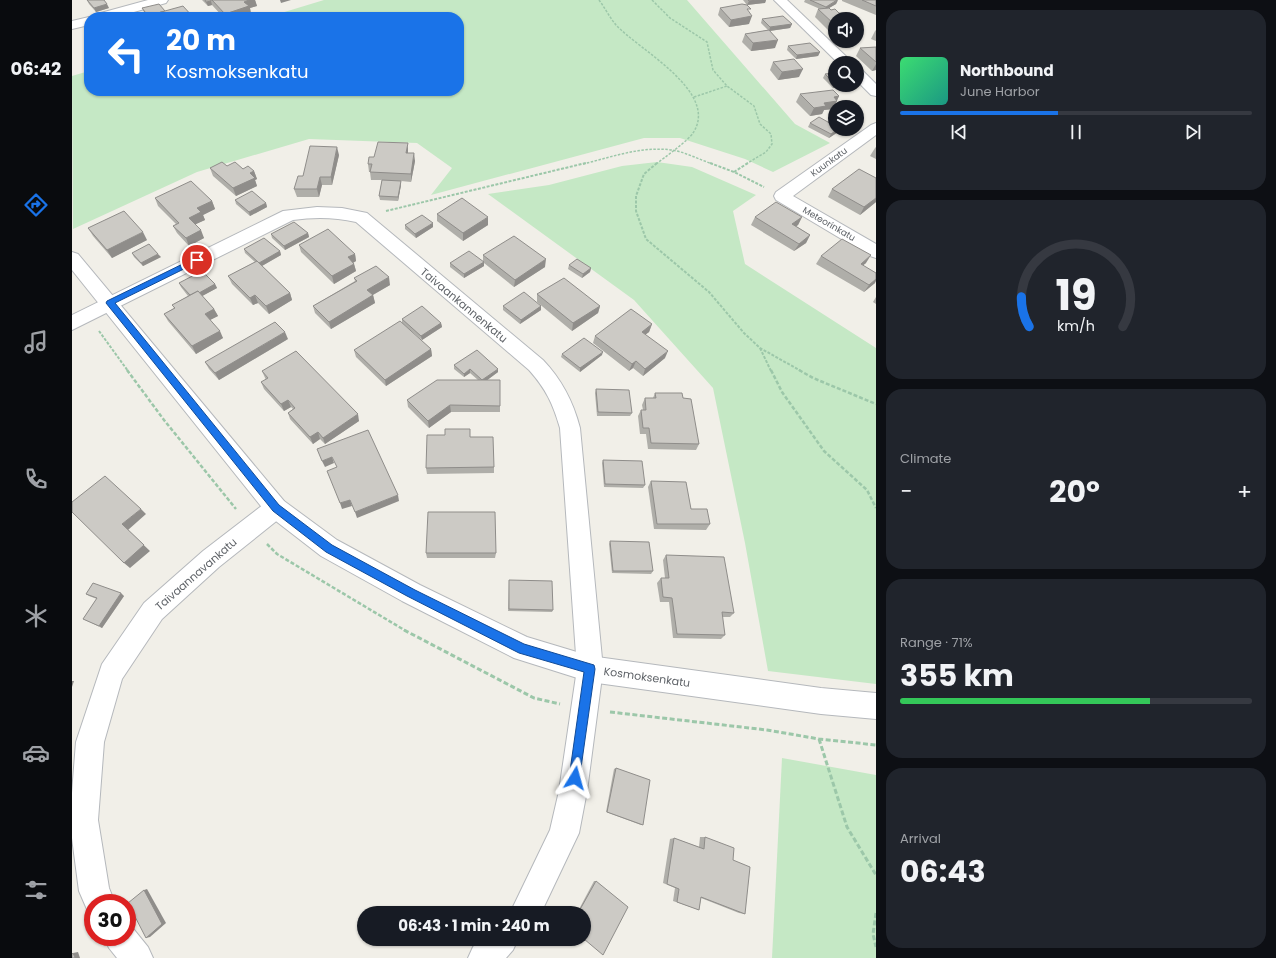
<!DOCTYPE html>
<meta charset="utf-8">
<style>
:root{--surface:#171b24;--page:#20242c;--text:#f1f3f6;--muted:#9ea1a6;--line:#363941;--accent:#1a73e8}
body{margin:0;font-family:Poppins,sans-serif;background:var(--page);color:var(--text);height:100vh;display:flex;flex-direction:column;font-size:15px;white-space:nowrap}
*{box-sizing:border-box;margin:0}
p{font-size:13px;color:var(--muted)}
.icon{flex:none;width:22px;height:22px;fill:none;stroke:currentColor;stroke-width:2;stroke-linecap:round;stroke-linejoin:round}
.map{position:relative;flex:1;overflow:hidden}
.details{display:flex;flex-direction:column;gap:10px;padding:10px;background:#0d0f14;width:400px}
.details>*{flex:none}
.hud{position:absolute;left:12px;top:12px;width:380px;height:84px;border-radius:16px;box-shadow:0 1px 3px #0004;background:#1a73e8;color:#fff;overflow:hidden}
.buttons{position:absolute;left:756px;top:12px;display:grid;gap:8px}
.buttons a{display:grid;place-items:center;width:36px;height:36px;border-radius:50%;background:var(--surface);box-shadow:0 1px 3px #0004;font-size:20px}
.speed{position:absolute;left:12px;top:894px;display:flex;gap:8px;font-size:20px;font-weight:700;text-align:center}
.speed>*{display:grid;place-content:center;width:52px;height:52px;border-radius:50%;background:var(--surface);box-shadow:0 1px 3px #0004;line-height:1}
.speed .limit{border:6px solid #d22;background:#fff;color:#111}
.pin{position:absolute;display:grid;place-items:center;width:34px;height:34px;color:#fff;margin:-17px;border:2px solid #fff;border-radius:50%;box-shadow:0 1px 4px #0007}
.me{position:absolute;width:44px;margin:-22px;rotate:8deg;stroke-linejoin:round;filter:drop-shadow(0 0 3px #0008)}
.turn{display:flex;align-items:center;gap:14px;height:84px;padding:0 16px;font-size:18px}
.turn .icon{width:52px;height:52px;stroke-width:2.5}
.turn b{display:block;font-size:28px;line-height:34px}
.big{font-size:30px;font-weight:700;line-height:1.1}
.details .tile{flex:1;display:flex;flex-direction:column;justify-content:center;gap:6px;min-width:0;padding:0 14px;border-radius:16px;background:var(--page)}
.details .dial{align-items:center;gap:0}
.dial svg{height:104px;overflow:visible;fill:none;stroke:var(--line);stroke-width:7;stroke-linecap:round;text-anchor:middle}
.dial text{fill:var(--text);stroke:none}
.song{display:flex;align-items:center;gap:12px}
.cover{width:48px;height:48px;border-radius:6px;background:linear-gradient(135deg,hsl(140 70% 55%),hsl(170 70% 35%))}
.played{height:4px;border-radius:2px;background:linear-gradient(90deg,var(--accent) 45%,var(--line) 45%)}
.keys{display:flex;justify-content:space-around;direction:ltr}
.heat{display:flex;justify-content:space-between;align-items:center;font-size:22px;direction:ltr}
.charge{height:6px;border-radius:3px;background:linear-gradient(90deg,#34c759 71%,var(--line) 0)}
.trip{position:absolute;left:285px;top:906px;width:234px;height:40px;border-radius:20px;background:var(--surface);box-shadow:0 1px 3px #0004;font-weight:700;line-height:40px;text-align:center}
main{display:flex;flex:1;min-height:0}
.tabs{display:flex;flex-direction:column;width:72px;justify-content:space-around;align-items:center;background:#090b0e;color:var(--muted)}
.tabs .icon{width:28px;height:28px}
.tabs .on{color:var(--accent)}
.tabs b{font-size:18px;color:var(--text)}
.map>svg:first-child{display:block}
.green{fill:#c5e8c5}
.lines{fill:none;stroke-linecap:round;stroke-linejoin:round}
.minor-casing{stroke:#b5b8bc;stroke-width:2}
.tertiary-casing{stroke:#b5b8bc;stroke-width:2}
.path-far3{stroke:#9cc7a9;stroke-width:1.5;stroke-dasharray:2.5 1.5;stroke-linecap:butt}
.path-far2{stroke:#9cc7a9;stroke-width:2;stroke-dasharray:3 1.5;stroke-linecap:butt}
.path-far1{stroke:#9cc7a9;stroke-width:2.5;stroke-dasharray:4 2;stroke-linecap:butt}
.path{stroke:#9cc7a9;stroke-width:3;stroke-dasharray:5 2.5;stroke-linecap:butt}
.minor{fill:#fff;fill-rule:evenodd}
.tertiary{fill:#fff;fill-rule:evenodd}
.wall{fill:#afaea9}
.shaded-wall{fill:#8f8d8a}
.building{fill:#cccac5;stroke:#8f8d8a}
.route{fill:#1a73e8;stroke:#114b97}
.labels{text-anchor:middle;stroke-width:3.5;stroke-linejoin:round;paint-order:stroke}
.far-street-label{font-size:9px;fill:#5f6368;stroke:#fff}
.street-label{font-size:11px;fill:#5f6368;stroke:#fff}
</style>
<main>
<nav class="tabs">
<b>06:42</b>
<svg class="icon on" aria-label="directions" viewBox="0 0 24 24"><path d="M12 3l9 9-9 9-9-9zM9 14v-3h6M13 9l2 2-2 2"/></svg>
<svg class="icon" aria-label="music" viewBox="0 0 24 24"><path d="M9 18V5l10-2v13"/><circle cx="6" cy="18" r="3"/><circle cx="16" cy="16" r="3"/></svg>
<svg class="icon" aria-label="phone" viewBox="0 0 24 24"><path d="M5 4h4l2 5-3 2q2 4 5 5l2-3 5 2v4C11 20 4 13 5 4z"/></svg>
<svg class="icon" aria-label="climate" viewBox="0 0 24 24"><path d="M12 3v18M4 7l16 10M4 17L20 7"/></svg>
<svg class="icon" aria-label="car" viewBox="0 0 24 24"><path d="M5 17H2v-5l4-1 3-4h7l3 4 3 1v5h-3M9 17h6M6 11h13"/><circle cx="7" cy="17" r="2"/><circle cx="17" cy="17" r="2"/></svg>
<svg class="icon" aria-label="filters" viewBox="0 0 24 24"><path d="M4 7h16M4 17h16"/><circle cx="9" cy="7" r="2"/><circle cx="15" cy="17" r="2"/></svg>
</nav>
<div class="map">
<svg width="804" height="958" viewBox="0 0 804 958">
<rect width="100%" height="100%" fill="#f1efe8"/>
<g class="green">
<polygon points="252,0 615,0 723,124 758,143 701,172 673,159 608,138 572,138 359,195 380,168 345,143 237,139 125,172 1,229 0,76 17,71 17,91 387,91 387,17 196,17"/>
<polygon points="585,162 620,167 684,195 661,211 673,264 804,348 804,684 696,671 673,543 641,388 562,300 416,194 477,185 550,166"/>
<polygon points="710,758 804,775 804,958 700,958"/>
</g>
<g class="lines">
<defs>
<g id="minor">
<polygon points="76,0 96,0 94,3 44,17 24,17 25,14"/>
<polygon points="702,0 715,0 781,63 766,63"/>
<polygon points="17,17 17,25 0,29 0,21"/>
<polygon points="785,69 790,70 804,84 804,96 799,95 785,81"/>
<polygon points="804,123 804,135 721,196 804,244 804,258 798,256 704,200 702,196 704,192 799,125"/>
<path d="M 245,207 L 270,208 L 295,213 L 471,360 C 490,380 501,401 508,428 L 531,669 L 515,791 L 507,833 L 469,913 L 438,913 L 478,830 L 487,791 L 505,669 L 488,428 C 481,404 474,389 457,370 L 284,222 C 262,217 242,217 221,220 L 0,330 L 0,315 L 211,211 Z"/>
<polygon points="204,498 212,501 215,508 212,515 147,567 90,619 50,679 32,742 26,820 37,888 43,903 21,903 21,915 17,914 7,891 0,838 0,793 4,742 30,664 72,603 131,551 196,501"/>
<polygon points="55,924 59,926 76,947 81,958 45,958 37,948 32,937 55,937"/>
<polygon points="408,939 446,939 441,950 434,958 396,958 401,947"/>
</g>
<polygon id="tertiary" points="0,252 6,254 212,501 265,540 348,585 455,637 518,656 749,688 804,693 804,719 749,714 518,682 442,658 330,601 249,556 196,515 0,270"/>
</defs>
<use href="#minor" class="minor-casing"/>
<use href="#tertiary" class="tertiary-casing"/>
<g class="path-far3">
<path d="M 527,0 C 533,8 538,18 544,25 C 567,50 648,92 621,133 C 617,140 592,158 584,164"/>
<polyline points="580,0 598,18 635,42 641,70 655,86 682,106 688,124 699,134 700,144 694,152 674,164"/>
<polyline points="622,97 655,86"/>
<path d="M 511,164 C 540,157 569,146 600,150 C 613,152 628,160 641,164"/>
</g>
<g class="path-far2">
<polyline points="585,163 572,174 564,196 564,211 574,239 637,292 672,333 688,348 729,371"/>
<polyline points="638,163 662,172 692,187"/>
<polyline points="662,172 676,163"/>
<polyline points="314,211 514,163"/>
<polyline points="27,331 56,371"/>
<polyline points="688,348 699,371"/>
</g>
<g class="path-far1">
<polyline points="55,370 92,420 164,509"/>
<polyline points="699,370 710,392 752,451 795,490 804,508"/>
<polyline points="727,370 741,378 804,404"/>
<polyline points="195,544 205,554 334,631"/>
</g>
<g class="path">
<polyline points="332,630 462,698 488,704"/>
<polyline points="538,712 695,730 747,739 804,745"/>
<polyline points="747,739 775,827 804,875"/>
<polyline points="804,913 801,934 804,947"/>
</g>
<use href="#minor" class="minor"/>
<use href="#tertiary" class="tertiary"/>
</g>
<g class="wall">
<polygon points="15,0 37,8 24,12 17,4"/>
<polygon points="130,0 183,0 185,6 178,8 179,14 171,17 151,17 140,5 136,6"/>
<polygon points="671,0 694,0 693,3 675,5"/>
<polygon points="733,0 766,0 764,4 757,8 763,19 763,33 760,34 743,17 746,9 748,9 732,2"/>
<polygon points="770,0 804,0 804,15 770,1"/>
<polygon points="70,8 121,17 76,17 72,12"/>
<polygon points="648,8 677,13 677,24 657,27 646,15"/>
<polygon points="690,19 720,24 718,28 698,31 703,48 679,51 670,42 673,34 696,30 689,23"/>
<polygon points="804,30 804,41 799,39 803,31"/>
<polygon points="716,46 748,52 746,56 724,59 715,50"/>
<polygon points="804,47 804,70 800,71 784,56 788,48"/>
<polygon points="701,62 727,77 706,80 698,70"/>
<polygon points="763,73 763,85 775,85 775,86 761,88 751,78 753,74"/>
<polygon points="728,94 767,96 761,109 752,110 750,114 738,116 724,102"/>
<polygon points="738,123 763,129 767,129 766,132 757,138 736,127"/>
<polygon points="804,147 804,159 798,156 803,148"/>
<polygon points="336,151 336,153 343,161 339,182 329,181 329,185 326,201 308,200 307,196 310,180 299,180 298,172 297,172 296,164 302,157"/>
<polygon points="267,155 260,185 250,185 247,197 225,197 222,189 231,176"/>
<polygon points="155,166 182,171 185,179 183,180 185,186 164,196 141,176 138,168"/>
<polygon points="760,189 804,202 788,215 756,197"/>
<polygon points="83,198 140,201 143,209 131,215 133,220 123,224 132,238 117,246 105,233 101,226 104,224 86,206"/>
<polygon points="163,200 194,203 195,207 178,216 164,204"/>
<polygon points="365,214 416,225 391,241 365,221"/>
<polygon points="683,217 730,217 726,225 724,226 738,235 734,243 722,251 679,225"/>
<polygon points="333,225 361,227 344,238 333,229"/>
<polygon points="16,228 75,240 40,258 21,236"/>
<polygon points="236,233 237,237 213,250 200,238 199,234"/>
<polygon points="227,245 283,254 284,261 281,263 282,264 284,271 262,284 229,252"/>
<polygon points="172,249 208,251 209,255 190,266 218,293 220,300 197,314 186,303 181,305 160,284 156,276 183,262 173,253"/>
<polygon points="60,253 89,257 71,266 62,257"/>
<polygon points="411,255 473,267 442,287 412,263 412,266 392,278 378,267 378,263 411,261"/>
<polygon points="749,256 794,263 791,265 803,283 792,292 744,264"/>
<polygon points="497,265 519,268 518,272 510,278 496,269"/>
<polygon points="282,278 318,285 301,295 303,303 259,329 243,313 241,306 283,281"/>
<polygon points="107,283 143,284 145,288 130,296 142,309 146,316 138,320 151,338 124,354 96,321 92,314 102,308 100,305 116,296 109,287"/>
<polygon points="465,294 528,306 526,313 500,331 465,302"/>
<polygon points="804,297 804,304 801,302"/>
<polygon points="431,306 469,306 469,310 448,324 431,310"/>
<polygon points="330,319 369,323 370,327 350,340 330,323"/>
<polygon points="580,324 577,332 573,335 593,358 571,376 561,368 557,371 521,343 523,336"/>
<polygon points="216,339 147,380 137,369 133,362"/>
<polygon points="359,349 360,356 314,386 284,357 282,350"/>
<polygon points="490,354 530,355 508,372 489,357"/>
<polygon points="382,365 426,372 415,380 428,406 428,412 379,412 357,428 336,407 335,400 406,380 398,373 392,377 382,369"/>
<polygon points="190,371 287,421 253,444 248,439 241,444 218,419 216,413 221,409 219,407 212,411 192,389 189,382 194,380"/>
<polygon points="524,389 560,413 558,416 525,416 523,393"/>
<polygon points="583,393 611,398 627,444 624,450 576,449 574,434 568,434 566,416 569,410 571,410 570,405 573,398 581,398"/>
<polygon points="373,435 398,437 422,467 422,473 355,474 354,468"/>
<polygon points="531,460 573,485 571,488 532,487 530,463"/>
<polygon points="579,481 619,509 638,524 634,530 582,529 576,487"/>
<polygon points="538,541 581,571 579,574 540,573 537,544"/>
<polygon points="354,553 424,553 423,558 355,558"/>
<polygon points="594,555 662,613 658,617 650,617 653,635 649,639 601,638 597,602 588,602 585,583 589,578 593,578 591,560"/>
<polygon points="437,580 481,610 480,612 436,611"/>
<polygon points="14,594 52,596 30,628 11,619 25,599 17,596"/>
<polygon points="544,768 571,825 569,825 534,812 542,769"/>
<polygon points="628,837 633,837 661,860 673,914 667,913 629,898 627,910 601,901 603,888 591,883 598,839 602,838 627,847"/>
<polygon points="522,881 524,881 512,913 505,913"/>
</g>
<g class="shaded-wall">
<polygon points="177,0 183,0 185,6 178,8 179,14 171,17 154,17 153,14 172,2"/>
<polygon points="208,0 219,0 209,3"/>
<polygon points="685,0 694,0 693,3 675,5 677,1"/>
<polygon points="766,0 764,4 752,11 754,7"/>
<polygon points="139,1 140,5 136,6 134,2"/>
<polygon points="35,4 37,8 24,12 22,8"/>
<polygon points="680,16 677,24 657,27 659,20"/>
<polygon points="720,24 718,28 697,31 698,27"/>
<polygon points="763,27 763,33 760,34"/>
<polygon points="706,40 703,48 679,51 681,43"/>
<polygon points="748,52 746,56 724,59 725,55"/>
<polygon points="804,64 804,70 800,71"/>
<polygon points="731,69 727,77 706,80 710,72"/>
<polygon points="763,84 763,85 775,85 761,88"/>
<polygon points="767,96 761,109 752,110 750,114 738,116 742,108 762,97"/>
<polygon points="766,129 767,129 766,132 757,138 759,134"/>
<polygon points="336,143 336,151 335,161 334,153"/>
<polygon points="265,147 267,155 260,185 259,177"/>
<polygon points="342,153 343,161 339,182 339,174"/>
<polygon points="182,171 185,179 183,180 185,186 164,196 161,188 178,173"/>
<polygon points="248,177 250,185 247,197 245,189"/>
<polygon points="329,181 329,185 326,201 326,197"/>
<polygon points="804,198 804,202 788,215 792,207"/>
<polygon points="140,201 143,209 131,215 133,220 120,226 117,218 125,208"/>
<polygon points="194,203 195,207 178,216 177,212"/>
<polygon points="416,217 416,225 391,241 391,233"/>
<polygon points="730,217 726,225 716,232 720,224"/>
<polygon points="361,223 361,227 344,238 343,234"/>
<polygon points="129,230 132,238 117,246 114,238"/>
<polygon points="71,232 75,240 40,258 35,250"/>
<polygon points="236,233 237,237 213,250 212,246"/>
<polygon points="738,235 734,243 722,251 727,244"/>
<polygon points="208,251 209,255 188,267 187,263"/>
<polygon points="86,254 89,257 71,266 69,263"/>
<polygon points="283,254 284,261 277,265 276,257"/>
<polygon points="799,255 794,263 784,271 789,264"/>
<polygon points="474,259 473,267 442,287 443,280"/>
<polygon points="412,262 412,266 392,278 392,274"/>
<polygon points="282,264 284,271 262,284 260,276"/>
<polygon points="519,268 518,272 510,278 511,274"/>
<polygon points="317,277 318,285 297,297 295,290"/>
<polygon points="804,279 804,281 803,283 792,292 797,285"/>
<polygon points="143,284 145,288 121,301 119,297"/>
<polygon points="218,293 220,300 197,314 194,306"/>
<polygon points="183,295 186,303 181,305 178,298"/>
<polygon points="301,295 303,303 259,329 257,322"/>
<polygon points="469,306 469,310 448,324 449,320"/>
<polygon points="528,306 526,313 500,331 501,323"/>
<polygon points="142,309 146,316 136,321 133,314"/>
<polygon points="369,323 370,327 350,340 349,336"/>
<polygon points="580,324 577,332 567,339 570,332"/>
<polygon points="148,331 151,338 124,354 120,346"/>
<polygon points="213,332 216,339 147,380 143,373"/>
<polygon points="359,349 360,356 314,386 313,380"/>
<polygon points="596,351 593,358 571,376 573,369"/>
<polygon points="531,352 530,355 508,372 508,368"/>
<polygon points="564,361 561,368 557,371 560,364"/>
<polygon points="398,369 398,373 392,377 392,374"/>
<polygon points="426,369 426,372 410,384 410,380"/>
<polygon points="216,400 219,407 212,411 209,404"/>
<polygon points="378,405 379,412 357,428 356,421"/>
<polygon points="286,414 287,421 253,444 251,438"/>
<polygon points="246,432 248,439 241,444 238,437"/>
<polygon points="260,457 262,463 253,467 250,461"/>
<polygon points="326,495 327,501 285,518 283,512"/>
<polygon points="278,500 280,506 270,509 268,503"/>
<polygon points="69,509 74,514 56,530 78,551 58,568 52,563 50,524"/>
<polygon points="49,593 52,596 30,628 27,626"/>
<polygon points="0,681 2,681 0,687"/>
<polygon points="75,889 94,923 78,937 74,938 72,890"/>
<polygon points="6,952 8,958 3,958 1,953"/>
</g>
<g class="building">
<polygon points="15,0 32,0 35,4 22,8"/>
<polygon points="133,0 139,0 139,1 134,2"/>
<polygon points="140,0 177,0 172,2 177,6 153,14"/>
<polygon points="676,0 685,0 677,1"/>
<polygon points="738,0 765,0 754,7"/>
<polygon points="790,0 804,0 804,6"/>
<polygon points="87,4 93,11 82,14 82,16 77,17 70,8"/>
<polygon points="670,4 675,5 679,9 675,9 680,16 659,20 648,8"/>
<polygon points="111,6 121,17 84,17 82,14"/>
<polygon points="757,8 759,10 763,9 767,13 770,13 777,19 763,19 763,25 746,9"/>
<polygon points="711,16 720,24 698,27 690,19"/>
<polygon points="17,24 17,30 13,25"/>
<polygon points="697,30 706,40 681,43 673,34"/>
<polygon points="738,43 748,52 725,55 716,46"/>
<polygon points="804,47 804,62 788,48"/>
<polygon points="722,59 731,69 710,72 701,62"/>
<polygon points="763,73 763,84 753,74"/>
<polygon points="761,90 767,96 762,97 765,101 752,103 754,106 742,108 728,94"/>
<polygon points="747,117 763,126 763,129 766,129 759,134 738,123"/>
<polygon points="306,142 336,143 334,153 342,153 339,174 298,172 300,164 296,164 297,157 302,157"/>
<polygon points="238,146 265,147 259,177 248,177 245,189 222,189 226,176 231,176"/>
<polygon points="150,162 155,166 163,162 171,169 176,166 182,171 178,173 183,178 161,188 138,168"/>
<polygon points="787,169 804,178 804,198 792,207 760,189"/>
<polygon points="310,180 329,181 326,197 307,196"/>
<polygon points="119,181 140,201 125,208 129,212 117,218 129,230 114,238 101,226 107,223 83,198"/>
<polygon points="180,191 194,203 177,212 163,200"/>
<polygon points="390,198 416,217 391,233 365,214"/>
<polygon points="704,202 730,217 720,224 738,235 727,244 683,217"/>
<polygon points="52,211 71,232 35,250 16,228"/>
<polygon points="350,215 361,223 343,234 333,225"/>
<polygon points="222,222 236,233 212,246 199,234"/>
<polygon points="256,229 283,254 276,257 282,264 260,276 227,245"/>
<polygon points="442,236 474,259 443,280 411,255"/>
<polygon points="192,238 208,251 187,263 172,249"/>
<polygon points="770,239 799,255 789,264 804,273 804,279 797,285 749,256"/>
<polygon points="77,244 86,254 69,263 60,253"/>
<polygon points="397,251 412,262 392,274 378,263"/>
<polygon points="505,259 519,268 511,274 497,265"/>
<polygon points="185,261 218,293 194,306 183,295 178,298 156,276"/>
<polygon points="304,266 317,277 295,290 301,295 257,322 241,306 285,281 282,278"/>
<polygon points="130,271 143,284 127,293 126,291 118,295 107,283"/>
<polygon points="492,278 528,306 501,323 465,294"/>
<polygon points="126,291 142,309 133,314 148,331 120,346 92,314 103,308 100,305"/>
<polygon points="452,292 469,306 449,320 431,306"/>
<polygon points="350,306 369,323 349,336 330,319"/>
<polygon points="559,309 580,324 570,332 596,351 573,369 564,361 560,364 523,336"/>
<polygon points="328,321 359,349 313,380 282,350"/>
<polygon points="203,322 213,332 143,373 133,362"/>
<polygon points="512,338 531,352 508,368 490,354"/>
<polygon points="405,350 426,369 410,380 398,369 392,374 382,365"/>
<polygon points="224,351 286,414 251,438 246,432 238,437 216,413 223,408 216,400 209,404 189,382 196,378 190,371"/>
<polygon points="365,380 428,380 428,406 378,405 356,421 335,400"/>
<polygon points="524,389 557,390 560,413 526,412"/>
<polygon points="583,393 610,393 611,398 619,399 627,444 579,443 577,428 571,428 569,410 574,410 573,398 584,398"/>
<polygon points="373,429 398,429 398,437 421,437 422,467 354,468 355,435 373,435"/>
<polygon points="296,430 326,495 283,512 278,500 268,503 255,471 265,467 260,457 250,461 245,449"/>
<polygon points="531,460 570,461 573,485 533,484"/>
<polygon points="33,476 69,509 50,524 72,545 52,563 0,512 0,502"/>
<polygon points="579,481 614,482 619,509 635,509 638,524 585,524"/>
<polygon points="356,512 423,512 424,553 354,553"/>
<polygon points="538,541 577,542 581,571 541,571"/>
<polygon points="594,555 652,557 662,613 650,612 653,635 605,634 600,598 591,597 589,578 597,578"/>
<polygon points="437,580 480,581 481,610 437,609"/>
<polygon points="21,583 49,593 27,626 11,619 25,598 14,594"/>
<polygon points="544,768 578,780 571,825 535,812"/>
<polygon points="633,837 662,848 661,860 678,867 673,914 629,897 627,910 605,902 607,889 595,884 602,838 632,849"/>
<polygon points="524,881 556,907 531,955 512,939 512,913 506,913"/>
<polygon points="72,890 90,924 74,938 56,903"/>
<polygon points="1,953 3,958 0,958 0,954"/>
</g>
<polygon class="route" points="125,257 129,260 128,261 43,303 207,505 260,545 343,590 452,644 522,665 523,669 507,782 503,783 499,782 497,778 512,672 447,653 335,596 254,552 201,511 34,303 35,301"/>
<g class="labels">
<g class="far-street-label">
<text transform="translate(757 162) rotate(-36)" y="3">Kuunkatu</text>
<text transform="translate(757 224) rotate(30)" y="3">Meteorinkatu</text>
</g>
<g class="street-label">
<text transform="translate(392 305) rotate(40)" y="4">Taivaankannenkatu</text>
<text transform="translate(124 574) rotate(-41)" y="4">Taivaannavankatu</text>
<text transform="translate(575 677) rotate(8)" y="4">Kosmoksenkatu</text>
</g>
</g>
</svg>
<div class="buttons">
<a><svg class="icon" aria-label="sound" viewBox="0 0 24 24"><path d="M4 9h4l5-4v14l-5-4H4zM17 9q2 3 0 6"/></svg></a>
<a><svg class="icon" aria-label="search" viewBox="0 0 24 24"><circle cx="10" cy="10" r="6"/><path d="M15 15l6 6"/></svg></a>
<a><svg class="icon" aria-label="layers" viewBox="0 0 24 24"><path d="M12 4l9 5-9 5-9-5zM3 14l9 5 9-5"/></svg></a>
</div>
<div class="speed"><div class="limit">30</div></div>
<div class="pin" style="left:125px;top:260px;background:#d93025"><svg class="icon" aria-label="arrive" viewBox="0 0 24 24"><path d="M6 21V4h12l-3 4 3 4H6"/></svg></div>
<svg class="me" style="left:503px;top:778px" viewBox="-20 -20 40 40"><path d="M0-17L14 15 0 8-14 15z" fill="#1a73e8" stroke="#fff" stroke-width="4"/></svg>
<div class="trip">06:43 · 1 min · 240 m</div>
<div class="hud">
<div class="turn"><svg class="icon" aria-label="left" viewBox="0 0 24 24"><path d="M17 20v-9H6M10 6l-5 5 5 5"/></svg><div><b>20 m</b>Kosmoksenkatu</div></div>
</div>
</div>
<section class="details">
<div class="tile">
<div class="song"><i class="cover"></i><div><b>Northbound</b><p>June Harbor</p></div></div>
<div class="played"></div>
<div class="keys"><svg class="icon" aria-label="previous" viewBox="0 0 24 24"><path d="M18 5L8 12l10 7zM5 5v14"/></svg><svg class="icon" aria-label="pause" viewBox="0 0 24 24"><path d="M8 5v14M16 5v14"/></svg><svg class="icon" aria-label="next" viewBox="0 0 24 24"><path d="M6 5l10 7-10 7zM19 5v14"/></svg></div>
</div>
<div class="tile dial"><svg viewBox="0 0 100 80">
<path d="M14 69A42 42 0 1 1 86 69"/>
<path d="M14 69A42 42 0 0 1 8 46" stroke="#1a73e8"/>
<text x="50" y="56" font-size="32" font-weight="700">19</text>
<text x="50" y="72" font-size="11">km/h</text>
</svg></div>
<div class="tile"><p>Climate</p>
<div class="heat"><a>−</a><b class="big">20°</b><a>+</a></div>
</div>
<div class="tile"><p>Range · 71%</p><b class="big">355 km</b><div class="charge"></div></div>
<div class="tile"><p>Arrival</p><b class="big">06:43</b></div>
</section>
</main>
